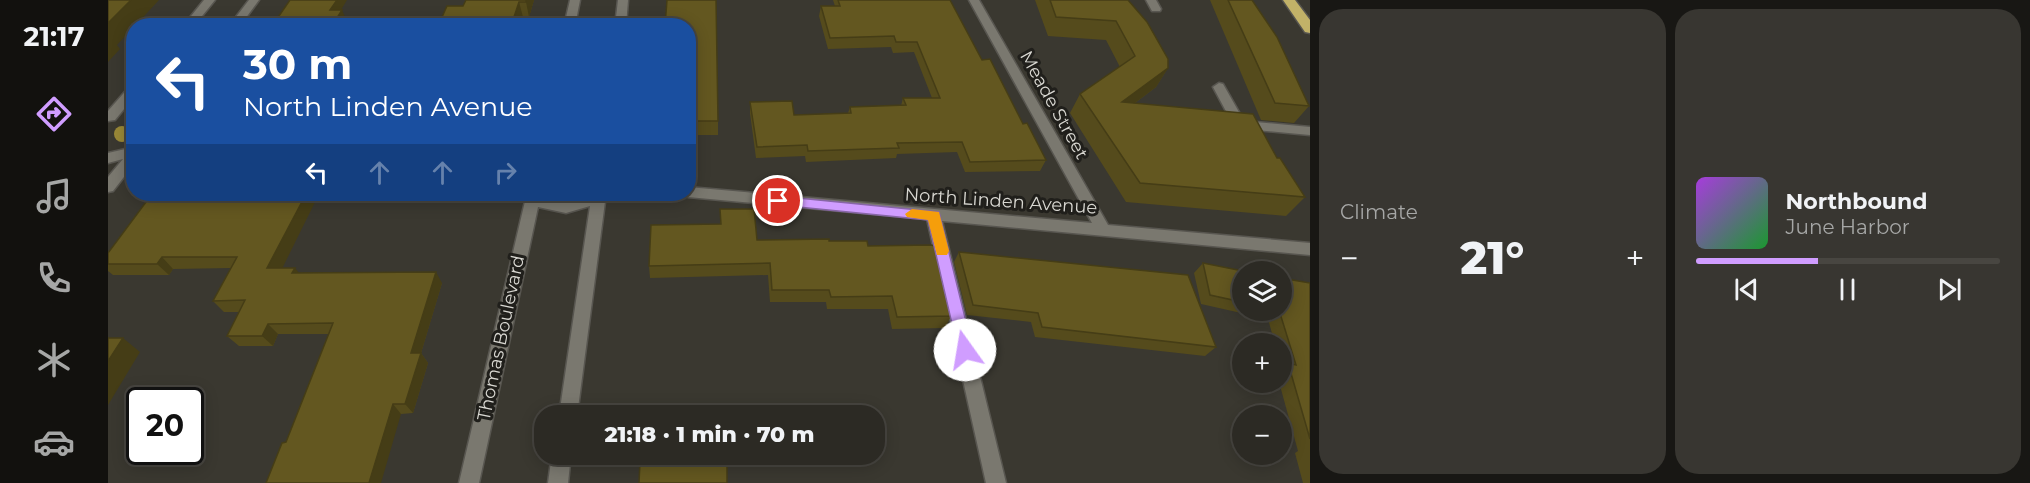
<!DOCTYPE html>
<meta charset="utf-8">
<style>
:root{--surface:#2c2a24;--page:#383631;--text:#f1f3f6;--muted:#a6a7a6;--line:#484641;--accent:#d09dff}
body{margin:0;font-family:Montserrat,sans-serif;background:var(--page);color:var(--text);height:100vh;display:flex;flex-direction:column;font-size:22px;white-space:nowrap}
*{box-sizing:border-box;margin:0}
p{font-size:20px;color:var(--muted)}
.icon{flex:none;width:33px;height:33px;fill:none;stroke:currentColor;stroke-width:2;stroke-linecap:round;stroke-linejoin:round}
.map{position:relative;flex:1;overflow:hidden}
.details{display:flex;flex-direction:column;gap:9px;padding:9px;background:#181714;width:720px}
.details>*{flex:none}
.guide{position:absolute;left:18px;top:18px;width:570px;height:183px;border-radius:24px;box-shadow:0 3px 15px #0003,0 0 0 2px var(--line);background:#1a4fa0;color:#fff;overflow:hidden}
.controls{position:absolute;left:1124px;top:261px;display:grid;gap:12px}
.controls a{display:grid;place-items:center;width:60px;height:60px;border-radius:50%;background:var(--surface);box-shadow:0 3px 15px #0003,0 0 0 2px var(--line);font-size:30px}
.speed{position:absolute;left:18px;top:387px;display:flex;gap:12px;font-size:30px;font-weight:700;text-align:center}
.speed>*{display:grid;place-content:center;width:78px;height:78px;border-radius:50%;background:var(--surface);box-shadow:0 3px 15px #0003,0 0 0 2px var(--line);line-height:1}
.speed .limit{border:3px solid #111;border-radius:9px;background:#fff;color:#111}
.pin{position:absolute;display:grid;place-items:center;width:51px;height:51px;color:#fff;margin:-26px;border:3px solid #fff;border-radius:50%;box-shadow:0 2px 6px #0007}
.me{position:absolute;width:66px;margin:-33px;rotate:347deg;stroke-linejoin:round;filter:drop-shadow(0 0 4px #0008)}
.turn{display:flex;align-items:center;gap:21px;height:126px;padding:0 18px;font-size:27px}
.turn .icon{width:78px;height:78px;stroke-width:2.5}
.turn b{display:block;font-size:42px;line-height:51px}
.lanes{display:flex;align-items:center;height:57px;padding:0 18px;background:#0003;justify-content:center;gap:30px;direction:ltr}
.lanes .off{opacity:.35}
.big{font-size:45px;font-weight:800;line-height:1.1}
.details .widget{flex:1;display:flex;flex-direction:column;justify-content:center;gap:9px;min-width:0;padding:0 21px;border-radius:24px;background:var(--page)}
.song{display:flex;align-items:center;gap:18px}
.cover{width:72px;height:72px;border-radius:9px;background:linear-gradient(135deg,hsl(280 70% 55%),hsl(130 70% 35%))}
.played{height:6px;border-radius:3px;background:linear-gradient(90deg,var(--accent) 40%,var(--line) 40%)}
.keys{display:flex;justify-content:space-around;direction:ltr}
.heat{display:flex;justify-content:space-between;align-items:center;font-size:33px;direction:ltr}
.details .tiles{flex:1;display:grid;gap:9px;grid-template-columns:repeat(2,1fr)}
.trip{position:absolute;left:426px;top:405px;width:351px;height:60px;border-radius:24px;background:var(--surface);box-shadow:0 3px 15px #0003,0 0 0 2px var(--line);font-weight:800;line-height:60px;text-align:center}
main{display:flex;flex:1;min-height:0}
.tabs{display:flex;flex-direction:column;width:108px;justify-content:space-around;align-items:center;background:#12110e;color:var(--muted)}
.tabs .icon{width:42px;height:42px}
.tabs .current{color:var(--accent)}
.tabs b{font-size:27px;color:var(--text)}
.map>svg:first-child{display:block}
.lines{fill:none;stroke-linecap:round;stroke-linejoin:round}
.minor-casing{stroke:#585650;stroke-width:3}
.highway-casing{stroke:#585650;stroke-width:3}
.minor{fill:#7a786f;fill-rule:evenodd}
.highway{fill:#c2b268;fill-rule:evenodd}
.tree{fill:#998837}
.wall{fill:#554b1c}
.shaded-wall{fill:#453d16}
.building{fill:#635720;stroke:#453d16;stroke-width:1.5}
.route{fill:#d09dff;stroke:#8766a6;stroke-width:1.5}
.slow{fill:#f59e0b}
.labels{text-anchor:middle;stroke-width:6;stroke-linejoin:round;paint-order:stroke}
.street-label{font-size:18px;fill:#d9d8d2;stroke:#201f1b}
</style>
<main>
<nav class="tabs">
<b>21:17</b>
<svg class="icon current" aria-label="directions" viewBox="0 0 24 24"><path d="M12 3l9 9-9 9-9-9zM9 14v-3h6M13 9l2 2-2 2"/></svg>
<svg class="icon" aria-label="music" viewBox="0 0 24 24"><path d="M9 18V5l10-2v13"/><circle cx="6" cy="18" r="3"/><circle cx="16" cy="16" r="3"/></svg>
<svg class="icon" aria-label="phone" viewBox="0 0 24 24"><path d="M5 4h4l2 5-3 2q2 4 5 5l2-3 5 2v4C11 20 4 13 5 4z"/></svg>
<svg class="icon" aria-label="climate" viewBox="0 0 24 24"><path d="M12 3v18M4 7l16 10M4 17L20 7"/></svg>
<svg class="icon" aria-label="car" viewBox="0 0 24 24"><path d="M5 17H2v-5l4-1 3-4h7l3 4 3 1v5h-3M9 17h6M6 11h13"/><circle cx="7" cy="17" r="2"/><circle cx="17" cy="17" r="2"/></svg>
</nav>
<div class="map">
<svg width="1202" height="483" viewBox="0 0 1202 483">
<rect width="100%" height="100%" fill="#3a3830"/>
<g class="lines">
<defs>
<g id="minor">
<polygon points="96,0 107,0 86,26 75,26"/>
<polygon points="141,0 151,0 132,26 121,26"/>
<polygon points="462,0 472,0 467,26 456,26"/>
<polygon points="510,0 520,0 518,26 507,26"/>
<polygon points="861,0 871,0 1000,225 1202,243 1202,255 834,221 898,483 878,483 819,219 580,197 574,194 580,194 580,187 984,223"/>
<polygon points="1038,0 1048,0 1053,9 1052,11 1044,11"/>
<polygon points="1111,83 1115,84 1136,121 1202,127 1202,135 1127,128 1105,87"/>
<polygon points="26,85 26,97 7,120 0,121 0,111 22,86"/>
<polygon points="26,147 26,164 5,191 0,192 0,177 15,159 0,163 0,153"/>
<path d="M 416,194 C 434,192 440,203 457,202 C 474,202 479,192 498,194 L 469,416 L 451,416 L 482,206 L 458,213 L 430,207 L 371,483 L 351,483 L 418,197 Z"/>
<polygon points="444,454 463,454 460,483 440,483"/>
</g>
<polygon id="highway" points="1175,0 1187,0 1202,20 1202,33 1197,32"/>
</defs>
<use href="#minor" class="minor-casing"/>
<use href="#highway" class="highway-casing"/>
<use href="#minor" class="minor"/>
<use href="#highway" class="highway"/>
</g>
<circle class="tree" cx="14" cy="134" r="8"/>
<g class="wall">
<polygon points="426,0 421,17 415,17 412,26 330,26 355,6"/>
<polygon points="725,0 842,0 874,60 938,160 932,171 857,172 849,152 789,154 788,158 698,162 697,156 648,158 642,113 642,102 686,115 740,113 742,107 793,106 795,98 824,98 806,52 785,53 783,47 720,49 711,16 713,6 727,6"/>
<polygon points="927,0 1020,0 1060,68 1048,87 1027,103 1169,158 1197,197 1178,216 1018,202 962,113 972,94 1012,67 998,40 940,36"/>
<polygon points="1102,0 1144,0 1201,106 1186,123 1153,120"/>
<polygon points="580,26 610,121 610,135 580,135"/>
<polygon points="44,194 175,268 191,273 334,283 313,353 320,363 305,413 293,414 178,442 221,334 170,334 165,346 131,346 119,336 132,312 116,312 105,301 123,268 65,269 61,275 5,275 0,271 0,253"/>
<polygon points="612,209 649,240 721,241 760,246 844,301 841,307 843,316 837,328 784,329 780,309 719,309 718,302 662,302 660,275 542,278 541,266 612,224"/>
<polygon points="851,252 1108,347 1097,356 927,337 923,322 859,315 846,262"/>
<polygon points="1095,263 1134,272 1134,310 1173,310 1202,283 1202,483 1195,483 1187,453 1190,451 1171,382 1173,382 1173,368 1174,367 1173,364 1173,344 1167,344 1160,319 1093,304 1086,273"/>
</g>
<g class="shaded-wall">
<polygon points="23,0 51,0 27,26 26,26 26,27 9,45 12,49 0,62 0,23"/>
<polygon points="229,0 239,0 227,20 222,10"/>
<polygon points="418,0 426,0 421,17 418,2"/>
<polygon points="411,2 415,17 412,26 403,26"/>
<polygon points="234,10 238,19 235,26 224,26"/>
<polygon points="1060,68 1048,87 1003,121 1014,102"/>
<polygon points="198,194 211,194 169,279 159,268"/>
<polygon points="54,257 65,269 61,275 49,264"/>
<polygon points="187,268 196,279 184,273"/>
<polygon points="328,272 334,283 313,353 320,363 305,413 297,404 303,353"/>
<polygon points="160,324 170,334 165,346 154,336"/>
<polygon points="15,338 32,352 0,405 0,361"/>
<polygon points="285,404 293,414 273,483 261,483"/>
</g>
<g class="building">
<polygon points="0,0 23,0 0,23"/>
<polygon points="182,0 229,0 222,10 234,10 224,26 164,26"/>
<polygon points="358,0 418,0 418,2 411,2 403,26 330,26 339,6 355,6"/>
<polygon points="559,0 608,0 610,121 580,121 580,26 557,26"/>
<polygon points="730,0 842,0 874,60 882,59 915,124 919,123 938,160 862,162 854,142 789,143 791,148 700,151 699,145 649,147 642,102 684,101 686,115 743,113 742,107 798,105 795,98 832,98 809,42 788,42 786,36 722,38 713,6 732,6"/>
<polygon points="942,0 1020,0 1039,22 1060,59 1060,68 1014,102 1145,114 1169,158 1172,158 1197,197 1032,183 972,94 1027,56 1008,21 948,17"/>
<polygon points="1120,0 1144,0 1169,37 1201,106 1167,103"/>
<polygon points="44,194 198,194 159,268 187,268 184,273 328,272 303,353 313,353 297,404 285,404 261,483 158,483 174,443 178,442 225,323 160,324 154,336 119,336 137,300 105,301 129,257 54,257 49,264 0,264 0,253"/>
<polygon points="612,209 646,209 649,240 721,239 721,241 759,241 760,246 823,245 831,247 844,301 839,300 843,316 789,317 784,296 723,297 721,290 664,290 662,263 541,266 543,225 613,224"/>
<polygon points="851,252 1080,275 1108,347 934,327 930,313 865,305"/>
<polygon points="1095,263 1140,272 1134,272 1134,302 1102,295"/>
<polygon points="1173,278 1202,283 1202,439 1180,363 1188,365 1171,310 1173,310"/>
<polygon points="0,338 15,338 0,361"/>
<polygon points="619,461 619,483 531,483 532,462"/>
</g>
<polygon class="route" points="670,196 831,212 865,350 863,354 857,356 852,354 850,350 820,220 670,205 663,201"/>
<polygon class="slow" points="804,209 831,212 841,251 839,255 829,255 820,220 799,217 797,214"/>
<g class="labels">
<g class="street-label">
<text transform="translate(946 105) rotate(61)" y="6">Meade Street</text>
<text transform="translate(893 201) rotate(4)" y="6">North Linden Avenue</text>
<text transform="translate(393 338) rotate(-78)" y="6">Thomas Boulevard</text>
</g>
</g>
</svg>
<div class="controls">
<a><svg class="icon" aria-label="layers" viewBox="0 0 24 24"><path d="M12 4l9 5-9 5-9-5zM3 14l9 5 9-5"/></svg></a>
<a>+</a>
<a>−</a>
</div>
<div class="speed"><div class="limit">20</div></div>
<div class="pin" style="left:670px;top:201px;background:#d93025"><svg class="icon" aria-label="arrive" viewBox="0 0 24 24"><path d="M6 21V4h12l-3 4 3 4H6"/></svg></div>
<svg class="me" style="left:857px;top:350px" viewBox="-20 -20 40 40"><circle r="19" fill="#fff"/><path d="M0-13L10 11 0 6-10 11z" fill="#d09dff"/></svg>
<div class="trip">21:18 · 1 min · 70 m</div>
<div class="guide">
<div class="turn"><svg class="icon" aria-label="left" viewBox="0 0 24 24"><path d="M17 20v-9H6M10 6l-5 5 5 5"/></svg><div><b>30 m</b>North Linden Avenue</div></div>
<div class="lanes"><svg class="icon" aria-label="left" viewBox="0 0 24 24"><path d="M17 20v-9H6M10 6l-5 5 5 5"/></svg><svg class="icon off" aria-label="ahead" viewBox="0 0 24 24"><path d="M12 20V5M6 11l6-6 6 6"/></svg><svg class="icon off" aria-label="ahead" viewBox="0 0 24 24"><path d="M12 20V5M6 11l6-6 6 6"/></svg><svg class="icon off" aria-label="right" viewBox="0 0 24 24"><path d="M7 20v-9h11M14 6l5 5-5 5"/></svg></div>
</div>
</div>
<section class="details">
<div class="tiles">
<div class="widget"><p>Climate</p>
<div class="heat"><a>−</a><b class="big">21°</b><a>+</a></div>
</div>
<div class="widget">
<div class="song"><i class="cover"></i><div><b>Northbound</b><p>June Harbor</p></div></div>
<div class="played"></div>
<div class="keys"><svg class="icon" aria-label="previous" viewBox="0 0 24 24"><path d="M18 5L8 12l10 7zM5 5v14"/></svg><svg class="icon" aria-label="pause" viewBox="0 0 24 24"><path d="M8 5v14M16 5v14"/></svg><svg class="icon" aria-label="next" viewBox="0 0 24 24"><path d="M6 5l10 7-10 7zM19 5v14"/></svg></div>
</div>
</div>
</section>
</main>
